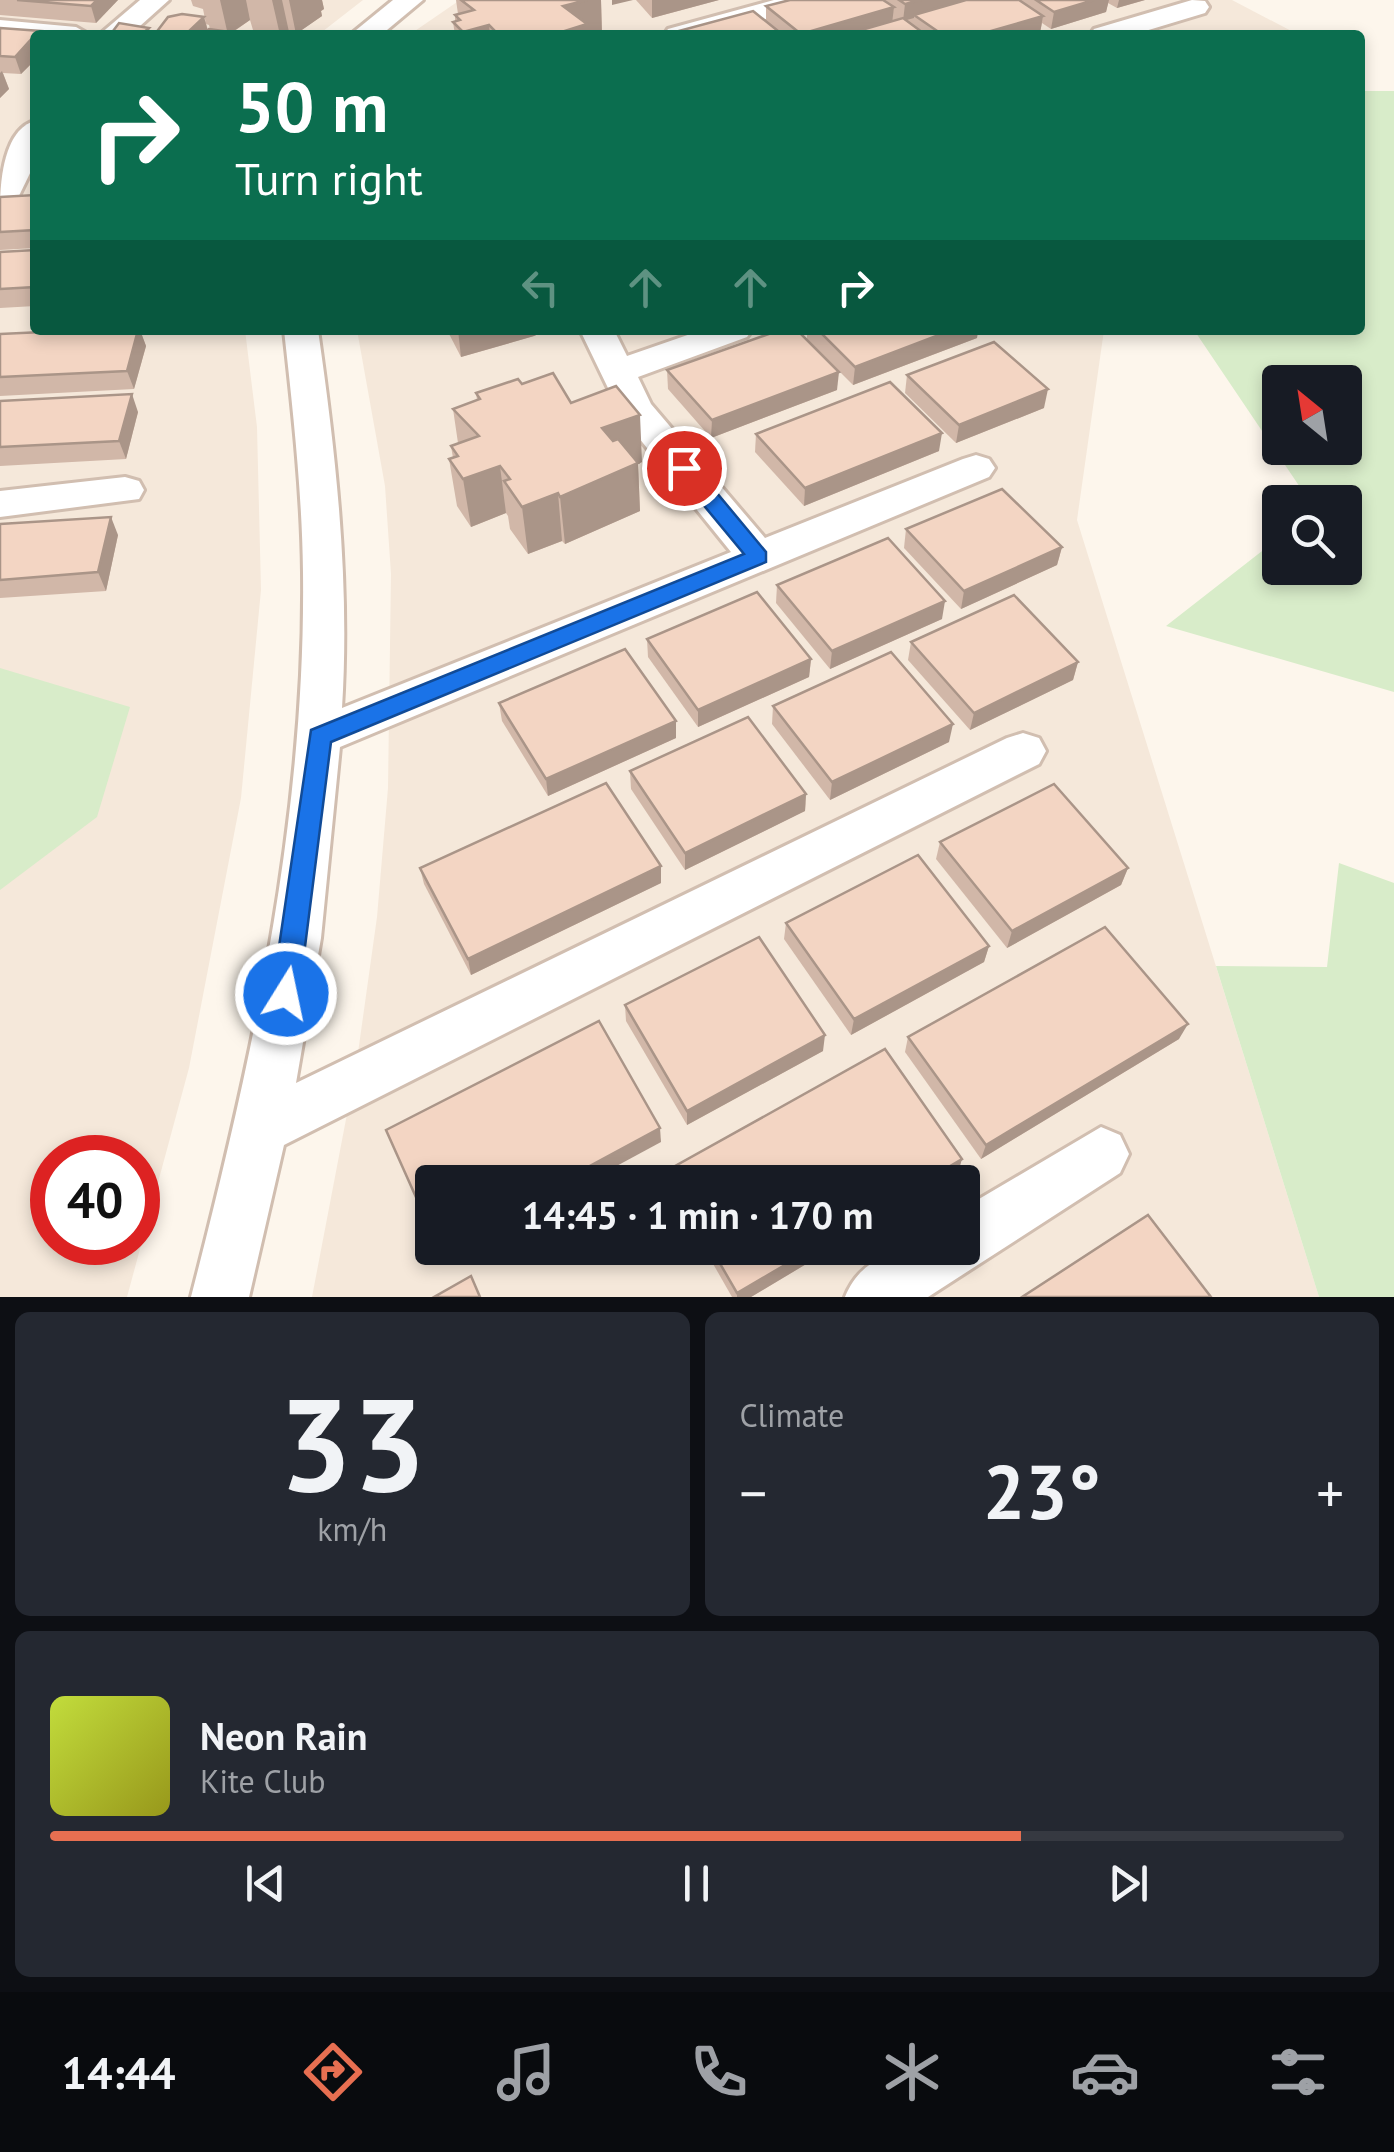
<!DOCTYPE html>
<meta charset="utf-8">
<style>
:root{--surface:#171b24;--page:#242831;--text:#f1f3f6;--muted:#9ea1a6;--line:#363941;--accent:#e76f51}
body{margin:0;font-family:"PT Sans",sans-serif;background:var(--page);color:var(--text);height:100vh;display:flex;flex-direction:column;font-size:38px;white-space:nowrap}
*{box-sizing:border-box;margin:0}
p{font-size:32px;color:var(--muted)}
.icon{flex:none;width:55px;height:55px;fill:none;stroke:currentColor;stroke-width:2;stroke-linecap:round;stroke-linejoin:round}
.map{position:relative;height:1297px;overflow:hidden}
.panel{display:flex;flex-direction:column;gap:15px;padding:15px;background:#0d0f14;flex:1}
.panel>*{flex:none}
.banner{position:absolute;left:30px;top:30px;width:1335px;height:305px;border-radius:10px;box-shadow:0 5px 15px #0003;background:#0b6e4f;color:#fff;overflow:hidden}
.needle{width:65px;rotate:330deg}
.tools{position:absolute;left:1262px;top:365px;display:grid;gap:20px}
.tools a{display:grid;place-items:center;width:100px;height:100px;border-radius:10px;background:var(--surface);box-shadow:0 5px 15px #0003;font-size:50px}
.speed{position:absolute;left:30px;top:1135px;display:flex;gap:20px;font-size:50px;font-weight:700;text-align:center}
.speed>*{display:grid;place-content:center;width:130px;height:130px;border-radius:50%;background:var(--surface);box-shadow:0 5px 15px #0003;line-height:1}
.speed .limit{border:15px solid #d22;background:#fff;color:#111}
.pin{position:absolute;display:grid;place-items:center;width:85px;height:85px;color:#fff;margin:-42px;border:5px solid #fff;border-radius:50%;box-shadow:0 2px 10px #0007}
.me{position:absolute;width:110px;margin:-55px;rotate:10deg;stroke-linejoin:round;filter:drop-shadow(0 0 8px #0008)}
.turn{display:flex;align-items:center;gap:35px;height:210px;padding:0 40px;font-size:45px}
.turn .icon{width:130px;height:130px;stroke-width:2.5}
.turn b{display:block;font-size:70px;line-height:85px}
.lanes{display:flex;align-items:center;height:95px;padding:0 40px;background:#0003;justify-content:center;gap:50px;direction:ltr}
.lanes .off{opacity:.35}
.big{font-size:75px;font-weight:700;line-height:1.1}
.panel .widget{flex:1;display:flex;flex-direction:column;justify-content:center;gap:15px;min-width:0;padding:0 35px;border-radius:15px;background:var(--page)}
.panel .dial{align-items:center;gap:0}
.dial b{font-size:130px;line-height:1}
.song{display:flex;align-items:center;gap:30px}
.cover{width:120px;height:120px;border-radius:15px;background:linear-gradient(135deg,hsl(70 70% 55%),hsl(60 70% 35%))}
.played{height:10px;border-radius:5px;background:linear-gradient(90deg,var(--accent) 75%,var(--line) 75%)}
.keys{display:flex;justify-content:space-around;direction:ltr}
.heat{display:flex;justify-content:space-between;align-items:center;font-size:55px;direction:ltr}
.panel .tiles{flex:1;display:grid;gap:15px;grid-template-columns:1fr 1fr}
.widget:last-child{grid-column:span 2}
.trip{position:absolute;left:415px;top:1165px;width:565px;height:100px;border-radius:10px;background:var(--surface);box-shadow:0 5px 15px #0003;font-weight:700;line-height:100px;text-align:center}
.dock{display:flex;height:160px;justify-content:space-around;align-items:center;background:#090b0e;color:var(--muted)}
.dock .icon{width:70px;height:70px}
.dock .active{color:var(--accent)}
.dock b{font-size:45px;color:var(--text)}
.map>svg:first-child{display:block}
.residential{fill:#f5e8da;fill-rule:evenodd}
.green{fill:#d8ecc9;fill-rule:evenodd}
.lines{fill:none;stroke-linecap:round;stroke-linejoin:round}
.minor-casing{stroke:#d1beb0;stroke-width:6}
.minor{fill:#fff;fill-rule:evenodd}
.wall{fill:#d1b7a8}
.shaded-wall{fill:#aa9588}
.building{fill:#f3d5c3;stroke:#aa9588;stroke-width:2.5}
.route{fill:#1a73e8;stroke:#114b97;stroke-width:2.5}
</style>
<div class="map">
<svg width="1394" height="1297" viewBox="0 0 1394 1297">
<rect width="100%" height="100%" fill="#fdf6ec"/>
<g class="residential">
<path d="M 0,0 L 363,0 L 318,35 L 35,35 L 35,330 L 245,330 L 257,427 L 261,590 L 241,798 L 189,1068 L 127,1297 L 0,1297 ZM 52,1158 L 138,1158 L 138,1242 L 52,1242 Z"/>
<polygon points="460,0 1232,0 1299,35 409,35"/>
<path d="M 357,330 L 1104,330 L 1077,520 L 1319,1297 L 312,1297 L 356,1067 L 377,917 L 388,788 L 391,574 L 385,486 ZM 432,1182 L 962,1182 L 962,1248 L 432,1248 Z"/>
</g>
<g class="green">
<path d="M 1362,91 L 1394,91 L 1394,692 L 1166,626 L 1280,537 L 1280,568 L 1345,568 L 1345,502 L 1310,502 L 1194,330 L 1360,330 ZM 1280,382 L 1345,382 L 1345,448 L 1280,448 Z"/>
<polygon points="0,668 130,707 97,817 0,890"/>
<polygon points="1339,863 1394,883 1394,1297 1319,1297 1216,966 1327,967"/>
</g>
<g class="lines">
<defs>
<g id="minor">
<polygon points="140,0 169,0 130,35 99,35"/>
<polygon points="393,0 423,0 381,35 350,35"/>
<polygon points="774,0 816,0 812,6 708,35 664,35 668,29"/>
<polygon points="1192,0 1205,1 1209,7 1205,13 1132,35 1090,35 1094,29"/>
<polygon points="0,20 76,27 90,35 35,35 35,39 0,36"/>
<path d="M 35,121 L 35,163 L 14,206 L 0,208 C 0,181 4,129 35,121 Z"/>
<path d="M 284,330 L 318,330 C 336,455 350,582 342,708 L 731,552 L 622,417 L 580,330 L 614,330 L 627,356 L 702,330 L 752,330 L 747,337 L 638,377 L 651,404 L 765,538 L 963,459 L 976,455 L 989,459 L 995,468 L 989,477 L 340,747 L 321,938 L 296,1083 L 1007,738 L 1023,733 L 1039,738 L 1046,751 L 1039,764 L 284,1145 L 249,1297 L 191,1297 C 252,1061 306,818 303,572 C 302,491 293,411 284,330 Z"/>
<polygon points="125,477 139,481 144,490 139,499 0,517 0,491"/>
<path d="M 1101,1127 L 1120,1135 L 1129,1154 L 1120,1173 L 928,1297 L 845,1297 C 865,1247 915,1248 962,1248 L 962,1209 Z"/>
</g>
</defs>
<use href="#minor" class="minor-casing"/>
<use href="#minor" class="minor"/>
</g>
<g class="wall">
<polygon points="0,0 118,0 96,23 0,15"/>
<polygon points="191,0 322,0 324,9 321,11 322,16 296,34 289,32 285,35 269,35 253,30 250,20 233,32 243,34 243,35 110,35 119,23 149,28 151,34 155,34 168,17 182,14 204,17 208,30 210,29 209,25 206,24 203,9 193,6"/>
<polygon points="456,0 601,0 602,35 455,35 453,22 455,21 455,15 458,14"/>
<polygon points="636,0 719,0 652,18"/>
<polygon points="790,0 1145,0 1117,8 1108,3 1106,12 1051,29 1042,23 1040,33 1032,35 664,35 766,21 766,6"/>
<polygon points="0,28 35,35 35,60 21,74 3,73 9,89 0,98"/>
<polygon points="35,195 35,248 0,250 0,197"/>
<polygon points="35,250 35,306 0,308 0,252"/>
<polygon points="86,330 140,330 146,346 134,389 0,396 0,334"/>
<polygon points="447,330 547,330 534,336 461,357"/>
<polygon points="807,330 978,330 977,338 853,385 807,339"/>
<polygon points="667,370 837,390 711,438 668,389"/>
<polygon points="907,375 1044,408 956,443 905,393"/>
<polygon points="522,384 571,403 642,462 638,464 640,511 565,544 562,541 528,554 510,529 508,516 506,513 471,527 457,506 449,459 453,458 451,446 458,443 453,409 477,400 476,393"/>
<polygon points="0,401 138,412 126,459 0,466"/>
<polygon points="756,434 939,451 804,506 755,452"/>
<polygon points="0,524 118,535 106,591 0,598"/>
<polygon points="906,529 1062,547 1057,565 961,609 904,548"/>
<polygon points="777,585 942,619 830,669 776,603"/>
<polygon points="647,639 811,659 809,677 698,727 648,657"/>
<polygon points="911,642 1078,662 1073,680 970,730 908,660"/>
<polygon points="499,703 676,721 676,738 548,796 502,721"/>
<polygon points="773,706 949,742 830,800 772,724"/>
<polygon points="630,771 806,794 805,811 685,870 631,789"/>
<polygon points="940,842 1128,868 1121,885 1007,948 936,859"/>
<polygon points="420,868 661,883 471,975 424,884"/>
<polygon points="786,923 989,946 984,962 851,1035 784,939"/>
<polygon points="625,1005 823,1051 687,1125 626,1021"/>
<polygon points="908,1037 1179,1039 981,1159 905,1052"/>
<polygon points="668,1170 958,1173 941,1182 668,1182"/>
<polygon points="704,1248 833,1248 751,1297 732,1297"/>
</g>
<g class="shaded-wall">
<polygon points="97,0 118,0 96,23 91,6"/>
<polygon points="220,0 246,0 250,20 228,35"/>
<polygon points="272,0 282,0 289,32 285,35 280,35"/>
<polygon points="289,0 322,0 324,9 321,11 322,16 296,34"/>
<polygon points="587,0 601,0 602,35 552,35 563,6"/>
<polygon points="612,0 633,0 612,5"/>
<polygon points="652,0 719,0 652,18"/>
<polygon points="921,0 978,0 914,15 914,18 903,21 905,4"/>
<polygon points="1094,0 1109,0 1106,12 1051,29 1054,12"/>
<polygon points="1119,0 1145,0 1117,8"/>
<polygon points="894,7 892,24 855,35 801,35"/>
<polygon points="1043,16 1040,33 1032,35 977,35"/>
<polygon points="204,17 209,35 185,35"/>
<polygon points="489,25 490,35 463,35 463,32"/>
<polygon points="35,37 35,60 21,74 15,57"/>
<polygon points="2,71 9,89 0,98 0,73"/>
<polygon points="138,330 140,330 146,346 134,389 127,371"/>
<polygon points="412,330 429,330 412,335"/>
<polygon points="458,330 547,330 534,336 461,357"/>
<polygon points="952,330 978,330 977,338 853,385 855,367"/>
<polygon points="839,372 837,390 711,438 712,420"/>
<polygon points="1048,389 1044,408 956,443 959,425"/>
<polygon points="132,394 138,412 126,459 119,441"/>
<polygon points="640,415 642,462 638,464 640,511 565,544 560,497 602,428"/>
<polygon points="942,433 939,451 804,506 805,488"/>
<polygon points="500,466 506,513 471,527 463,479"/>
<polygon points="558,493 562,541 528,554 522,507"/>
<polygon points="111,517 118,535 106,591 98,572"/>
<polygon points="1062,547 1057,565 961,609 964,591"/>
<polygon points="945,601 942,619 830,669 832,651"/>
<polygon points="811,659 809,677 698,727 698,710"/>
<polygon points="1078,662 1073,680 970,730 974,713"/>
<polygon points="676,721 676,738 548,796 546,779"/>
<polygon points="953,724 949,742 830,800 832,782"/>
<polygon points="806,794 805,811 685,870 685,853"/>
<polygon points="661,866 661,883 471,975 468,959"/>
<polygon points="1128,868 1121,885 1007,948 1012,931"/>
<polygon points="989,946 984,962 851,1035 854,1019"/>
<polygon points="1188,1024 1179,1039 981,1159 986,1145"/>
<polygon points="825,1035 823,1051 687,1125 687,1111"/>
<polygon points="660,1128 661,1142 587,1182 560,1182"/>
<polygon points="962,1159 958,1173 941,1182 923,1182"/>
<polygon points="441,1248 470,1248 444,1262 439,1249"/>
<polygon points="814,1248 833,1248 751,1297 737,1297 737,1293"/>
</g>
<g class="building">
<polygon points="17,0 97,0 91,6"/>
<polygon points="461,0 587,0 563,6 587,24 552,35 494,35 492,33 496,32 489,25 463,32 453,22 460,20 455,15 474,10"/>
<polygon points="790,0 883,0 894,7 801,34 766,6"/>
<polygon points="899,0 921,0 905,4"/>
<polygon points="966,0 1019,0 1043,16 977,35 943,35 914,15"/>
<polygon points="1036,0 1094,0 1054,12"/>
<polygon points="753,11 783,35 664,35"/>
<polygon points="182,14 204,17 185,35 110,35 119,23 149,28 143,33 155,34 168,17"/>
<polygon points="903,18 926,35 844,35"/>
<polygon points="0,28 41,31 35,35 15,57 0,56"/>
<polygon points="209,29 243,34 241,35 203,35"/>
<polygon points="35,195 35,230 0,232 0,197"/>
<polygon points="35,250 35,287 0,289 0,252"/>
<polygon points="86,330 138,330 127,371 0,377 0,334"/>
<polygon points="780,330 797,330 839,372 712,420 667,370"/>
<polygon points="818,330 952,330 855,367"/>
<polygon points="994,342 1048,389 959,425 907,375"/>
<polygon points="553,373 571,403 616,386 640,415 602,428 613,441 618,439 638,463 560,497 558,493 522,507 504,481 510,479 500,466 463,479 449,459 458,456 451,446 479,436 453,409 480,399 476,393 518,379 522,384"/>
<polygon points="890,382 942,433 805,488 756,434"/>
<polygon points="132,394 119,441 0,447 0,401"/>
<polygon points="1002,489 1062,547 964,591 906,529"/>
<polygon points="111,517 98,572 0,580 0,524"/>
<polygon points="888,538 945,601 832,651 777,585"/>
<polygon points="757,592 811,659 698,710 647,639"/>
<polygon points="1014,595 1078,662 974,713 911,642"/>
<polygon points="625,649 676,721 546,779 499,703"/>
<polygon points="891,652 953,724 832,782 773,706"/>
<polygon points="748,717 806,794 685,853 630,771"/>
<polygon points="606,783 661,866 468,959 420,868"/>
<polygon points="1054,784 1128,868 1012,931 940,842"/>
<polygon points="918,855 989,946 854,1019 786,923"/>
<polygon points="1105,927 1188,1024 986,1145 908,1037"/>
<polygon points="759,937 825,1035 687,1111 625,1005"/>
<polygon points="599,1021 660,1128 560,1182 432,1182 432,1233 386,1130"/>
<polygon points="885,1049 962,1159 923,1182 675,1182 668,1170"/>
<polygon points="1148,1215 1211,1297 1022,1297"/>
<polygon points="711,1248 814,1248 737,1293"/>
<polygon points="471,1276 480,1297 434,1297"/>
</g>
<polygon class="route" points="684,461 692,463 766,552 766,562 331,742 299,994 295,1002 286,1006 276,1002 272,994 311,730 744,554 677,473 677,463"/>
</svg>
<div class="tools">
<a><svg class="needle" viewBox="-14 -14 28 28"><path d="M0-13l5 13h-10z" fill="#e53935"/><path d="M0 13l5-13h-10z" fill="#9ea1a6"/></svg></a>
<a><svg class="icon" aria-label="search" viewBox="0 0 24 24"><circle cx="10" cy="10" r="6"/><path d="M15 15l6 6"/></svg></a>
</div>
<div class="speed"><div class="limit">40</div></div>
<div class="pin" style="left:684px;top:468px;background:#d93025"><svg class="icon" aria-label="arrive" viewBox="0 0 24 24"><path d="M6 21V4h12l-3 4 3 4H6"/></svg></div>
<svg class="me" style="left:286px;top:994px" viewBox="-20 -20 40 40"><circle r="17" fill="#1a73e8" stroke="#fff" stroke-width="3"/><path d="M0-11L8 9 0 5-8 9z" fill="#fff"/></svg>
<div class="trip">14:45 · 1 min · 170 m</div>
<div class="banner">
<div class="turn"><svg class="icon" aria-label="right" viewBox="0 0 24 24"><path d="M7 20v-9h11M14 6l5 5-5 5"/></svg><div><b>50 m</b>Turn right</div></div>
<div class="lanes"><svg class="icon off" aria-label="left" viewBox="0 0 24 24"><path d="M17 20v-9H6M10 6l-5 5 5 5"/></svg><svg class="icon off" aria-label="ahead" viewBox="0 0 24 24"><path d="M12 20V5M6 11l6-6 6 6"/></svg><svg class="icon off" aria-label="ahead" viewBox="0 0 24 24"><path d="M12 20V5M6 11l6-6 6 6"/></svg><svg class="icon" aria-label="right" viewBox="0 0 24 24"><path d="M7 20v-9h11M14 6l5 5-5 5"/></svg></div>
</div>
</div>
<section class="panel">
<div class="tiles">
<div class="widget dial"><b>33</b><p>km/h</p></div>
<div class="widget"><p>Climate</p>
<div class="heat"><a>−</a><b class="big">23°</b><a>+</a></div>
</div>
<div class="widget">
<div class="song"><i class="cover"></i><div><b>Neon Rain</b><p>Kite Club</p></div></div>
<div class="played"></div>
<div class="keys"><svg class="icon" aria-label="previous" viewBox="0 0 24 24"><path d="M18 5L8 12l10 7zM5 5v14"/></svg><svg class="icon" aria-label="pause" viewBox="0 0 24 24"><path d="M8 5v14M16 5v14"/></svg><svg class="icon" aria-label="next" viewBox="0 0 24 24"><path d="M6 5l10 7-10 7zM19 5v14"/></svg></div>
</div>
</div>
</section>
<nav class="dock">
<b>14:44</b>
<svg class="icon active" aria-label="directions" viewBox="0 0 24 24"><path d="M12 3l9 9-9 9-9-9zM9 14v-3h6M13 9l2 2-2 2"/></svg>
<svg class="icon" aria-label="music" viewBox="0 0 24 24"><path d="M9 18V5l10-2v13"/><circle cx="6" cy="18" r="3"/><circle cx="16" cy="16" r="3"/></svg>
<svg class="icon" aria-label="phone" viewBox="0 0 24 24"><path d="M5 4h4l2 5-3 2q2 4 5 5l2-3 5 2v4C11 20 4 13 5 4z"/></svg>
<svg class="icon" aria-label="climate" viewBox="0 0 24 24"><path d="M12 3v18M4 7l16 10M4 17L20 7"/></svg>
<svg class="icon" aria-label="car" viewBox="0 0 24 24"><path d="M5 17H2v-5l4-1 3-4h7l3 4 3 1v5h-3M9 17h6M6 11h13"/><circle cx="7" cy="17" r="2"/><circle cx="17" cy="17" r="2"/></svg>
<svg class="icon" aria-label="filters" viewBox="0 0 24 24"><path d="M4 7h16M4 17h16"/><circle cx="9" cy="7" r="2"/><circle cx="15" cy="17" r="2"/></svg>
</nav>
